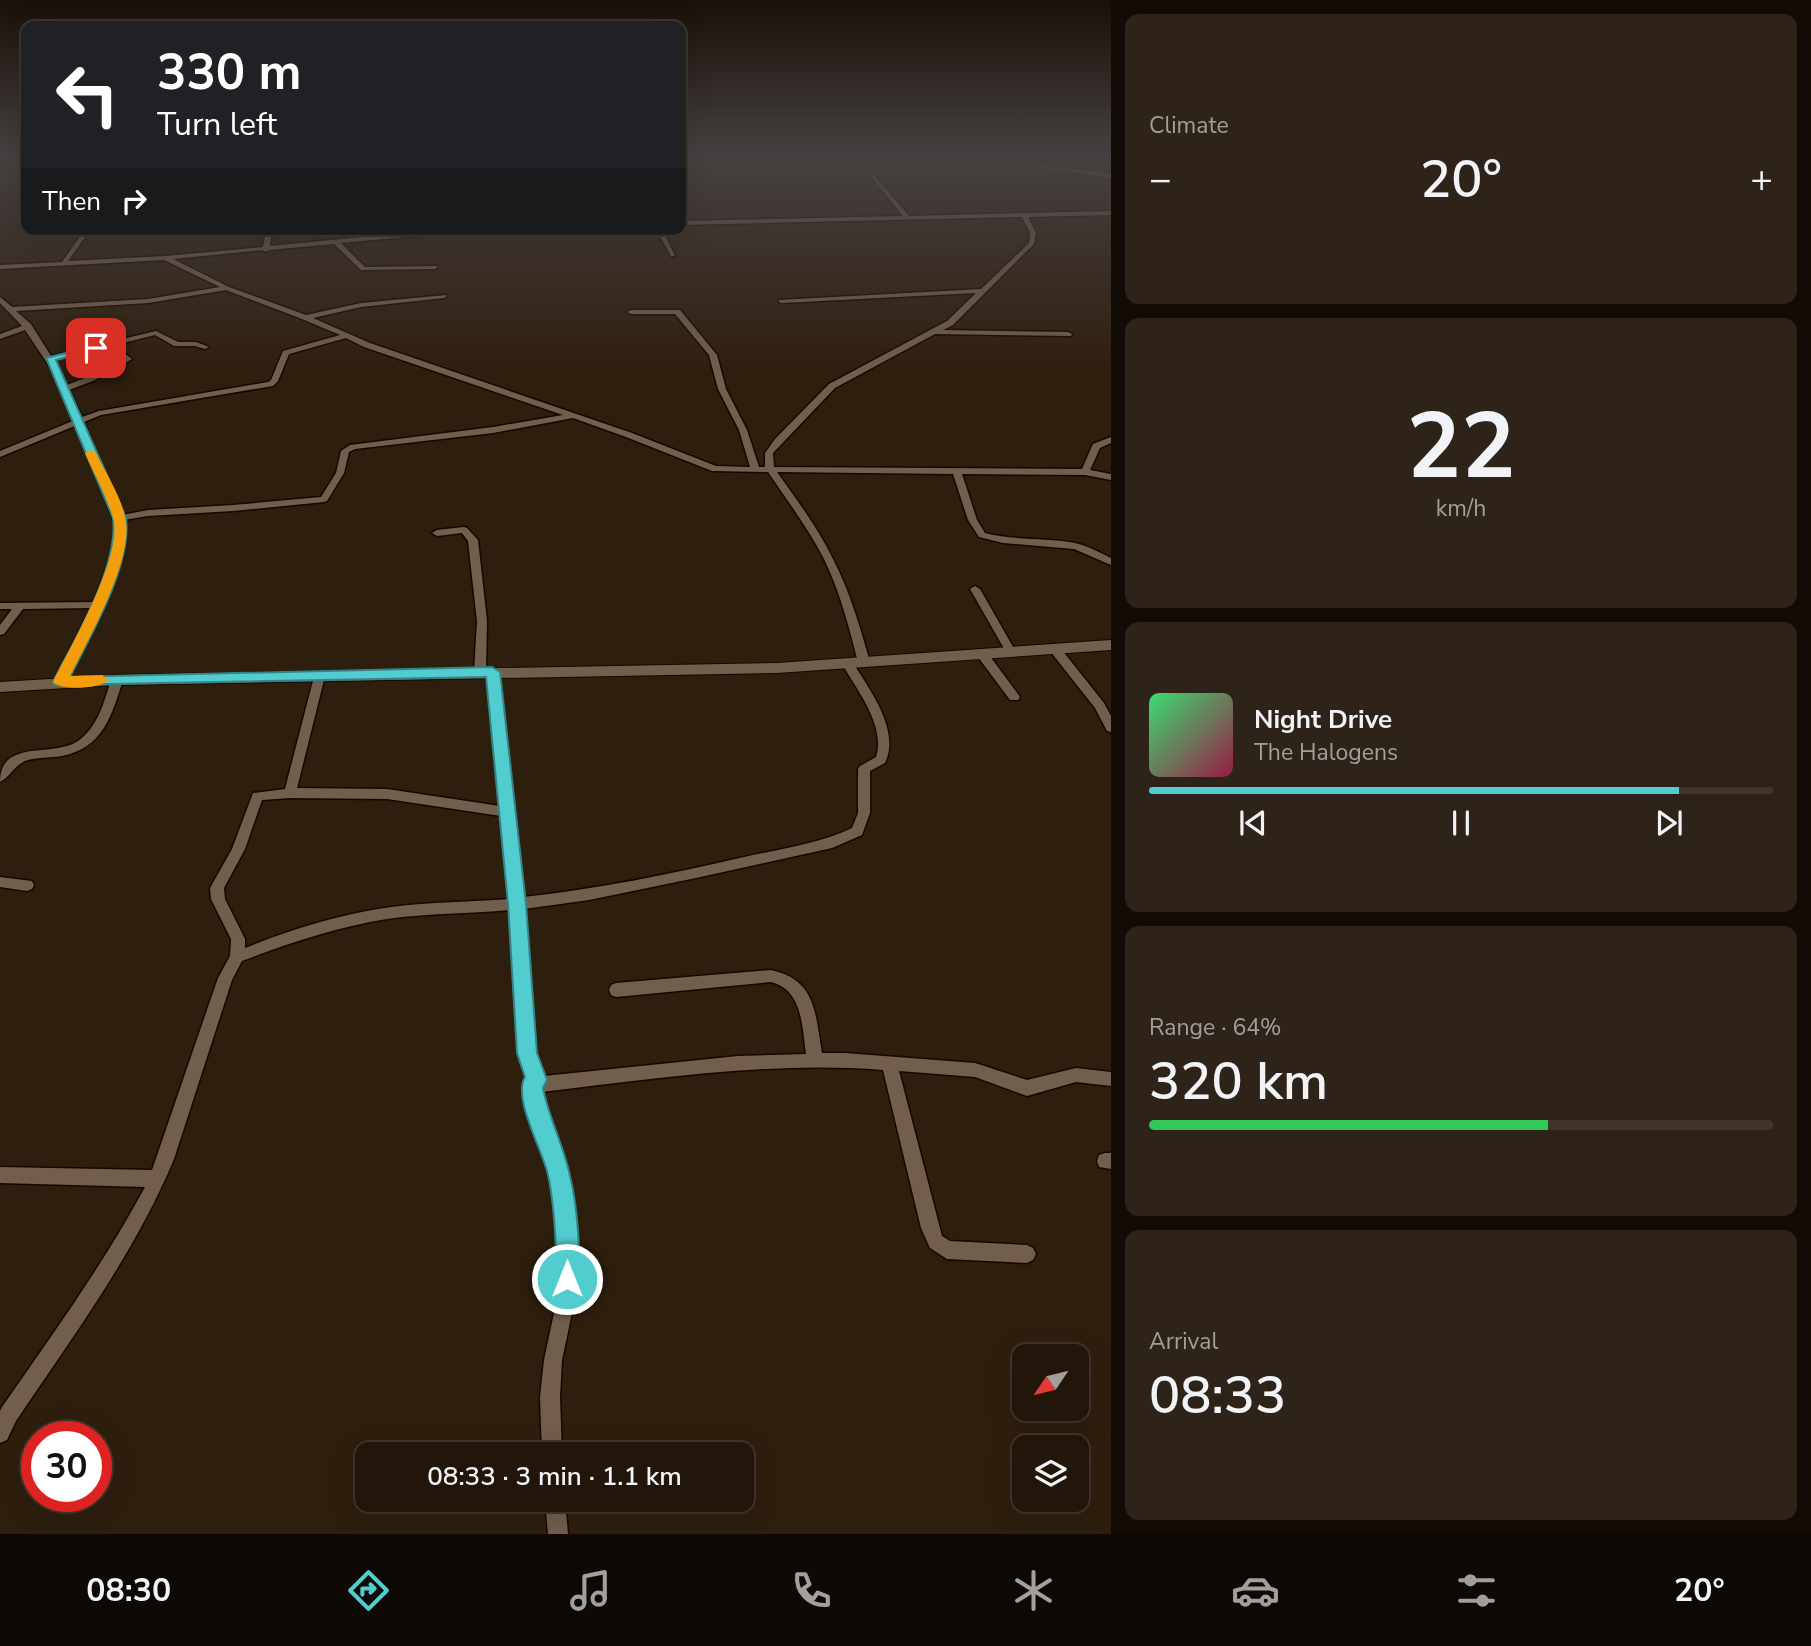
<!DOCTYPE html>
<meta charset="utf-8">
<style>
:root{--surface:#22160a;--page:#2e2318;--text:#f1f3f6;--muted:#a29f9c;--line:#3f352b;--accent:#52cdcf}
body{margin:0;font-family:"Nunito Sans",sans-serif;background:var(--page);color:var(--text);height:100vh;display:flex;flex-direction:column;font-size:26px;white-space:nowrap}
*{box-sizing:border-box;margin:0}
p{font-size:23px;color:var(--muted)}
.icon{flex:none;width:38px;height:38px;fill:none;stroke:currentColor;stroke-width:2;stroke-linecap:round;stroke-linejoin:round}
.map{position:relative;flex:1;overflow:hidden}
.side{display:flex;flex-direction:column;gap:14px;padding:14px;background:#130c06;width:700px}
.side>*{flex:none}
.top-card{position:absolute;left:21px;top:21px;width:665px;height:214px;border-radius:14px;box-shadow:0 7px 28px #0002,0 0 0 2px var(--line);background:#202124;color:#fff;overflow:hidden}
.needle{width:46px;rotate:235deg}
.buttons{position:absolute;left:1012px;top:1344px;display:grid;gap:14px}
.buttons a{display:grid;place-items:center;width:77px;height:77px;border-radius:14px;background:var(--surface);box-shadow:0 7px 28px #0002,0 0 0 2px var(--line);font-size:35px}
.speed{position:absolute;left:21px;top:1421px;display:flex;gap:14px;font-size:35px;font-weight:700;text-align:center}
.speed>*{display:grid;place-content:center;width:91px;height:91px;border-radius:50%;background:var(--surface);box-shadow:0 7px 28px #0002,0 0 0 2px var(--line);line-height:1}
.speed .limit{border:10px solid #d22;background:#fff;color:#111}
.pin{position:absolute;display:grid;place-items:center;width:60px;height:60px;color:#fff;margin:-30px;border-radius:14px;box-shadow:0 4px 10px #0006}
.me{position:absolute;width:77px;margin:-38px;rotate:0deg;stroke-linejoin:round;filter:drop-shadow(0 0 5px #0008)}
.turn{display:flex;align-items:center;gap:24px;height:147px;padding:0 21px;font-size:32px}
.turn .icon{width:91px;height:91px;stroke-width:2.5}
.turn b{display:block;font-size:49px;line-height:60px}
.then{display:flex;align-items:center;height:66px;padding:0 21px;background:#0003;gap:14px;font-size:26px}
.big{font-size:52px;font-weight:600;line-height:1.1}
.side .tile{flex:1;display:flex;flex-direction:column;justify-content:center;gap:10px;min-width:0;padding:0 24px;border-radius:14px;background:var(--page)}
.side .dial{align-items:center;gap:0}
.dial b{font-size:91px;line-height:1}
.song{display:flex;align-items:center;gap:21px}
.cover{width:84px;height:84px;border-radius:10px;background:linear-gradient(135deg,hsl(140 70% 55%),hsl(340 70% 35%))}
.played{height:7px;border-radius:4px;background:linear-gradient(90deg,var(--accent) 85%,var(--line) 85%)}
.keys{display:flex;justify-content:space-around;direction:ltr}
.heat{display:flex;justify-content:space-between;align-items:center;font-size:38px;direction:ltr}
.charge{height:10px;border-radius:5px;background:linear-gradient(90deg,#34c759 64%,var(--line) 0)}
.trip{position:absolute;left:355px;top:1442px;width:399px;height:70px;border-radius:14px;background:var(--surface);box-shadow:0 7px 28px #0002,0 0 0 2px var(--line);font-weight:600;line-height:70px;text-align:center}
.tabs{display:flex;height:112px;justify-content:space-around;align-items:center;background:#0e0904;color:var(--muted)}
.tabs .icon{width:49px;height:49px}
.tabs .on{color:var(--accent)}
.tabs b{font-size:32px;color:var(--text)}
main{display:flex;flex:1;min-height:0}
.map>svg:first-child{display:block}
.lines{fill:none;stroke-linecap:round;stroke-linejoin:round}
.minor-casing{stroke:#160800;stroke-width:3}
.tertiary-casing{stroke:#160800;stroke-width:2}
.minor{fill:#715e4c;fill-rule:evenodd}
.tertiary{fill:#715e4c;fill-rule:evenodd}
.route{fill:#52cdcf;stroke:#358587;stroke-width:2}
.slow{fill:#f59e0b}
</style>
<main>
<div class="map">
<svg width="1111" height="1534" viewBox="0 0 1111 1534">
<rect width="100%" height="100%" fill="#2e1e0e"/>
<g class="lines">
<defs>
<g id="minor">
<polygon points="1099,158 1111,158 1111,160"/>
<path d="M 874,175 L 909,216 L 1111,211 L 1111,215 L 1028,217 L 1036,233 L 1034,244 L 953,325 L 943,330 L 1068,332 L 1072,334 L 1071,336 L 935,334 L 835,388 L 773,453 L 774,467 L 1082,469 L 1093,444 L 1111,437 L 1111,443 L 1100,448 L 1090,470 L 1111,474 L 1111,480 L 1085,475 L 962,474 L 977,520 L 985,533 C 1015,541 1045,537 1075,543 C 1088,546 1099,552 1111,558 L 1111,565 L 1074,549 L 1003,543 L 979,537 L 968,520 L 953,474 L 777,472 C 797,500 818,528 833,559 C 850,592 860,627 870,662 L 864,666 L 858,662 C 849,627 840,592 824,559 C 808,528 787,500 768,472 L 712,471 L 626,437 L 573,418 L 493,433 L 355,449 L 349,452 L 344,473 L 327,501 L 324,502 L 233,511 L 148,516 L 124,520 C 134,552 82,653 64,685 L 56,685 L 54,682 L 91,608 L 23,609 L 4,634 L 0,635 L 0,625 L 12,609 L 0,609 L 0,603 L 94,602 L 115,545 L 117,529 L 77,425 L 0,457 L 0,451 L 75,420 L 51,369 L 25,330 L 0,339 L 0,334 L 22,326 L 0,303 L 0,297 L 12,307 L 148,299 L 220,287 L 164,260 L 0,269 L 0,265 L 62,262 L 85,229 L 91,229 L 68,261 L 165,256 L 263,247 L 266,229 L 272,229 L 270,246 L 403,233 L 492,229 L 341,243 L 365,267 L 437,266 L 437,268 L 435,269 L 361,270 L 334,244 L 269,250 L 266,252 L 263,250 L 173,259 L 229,287 L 306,315 L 361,303 L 446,295 L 447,296 L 444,298 L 361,307 L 313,318 L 370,343 L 632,433 L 716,466 L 750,467 L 739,430 L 718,389 L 709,355 L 675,314 L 631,314 L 627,312 L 631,310 L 680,310 L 717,355 L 726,389 L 747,430 L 759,467 L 765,467 L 765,453 L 775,439 L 829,384 L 947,321 L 976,293 L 781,303 L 779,302 L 779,300 L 981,289 L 1029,243 L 1030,233 L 1022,217 L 681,225 L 681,221 L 903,216 L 872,178 ZM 226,290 L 302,319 L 340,335 L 283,351 L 271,380 L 268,382 L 99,411 L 82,417 L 69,390 L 93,381 L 132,359 L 124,353 L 103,348 L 155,335 L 174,346 L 195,346 L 205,349 L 209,347 L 196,342 L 178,342 L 156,331 L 51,356 L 31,324 L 16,311 L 148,303 ZM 346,338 L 364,347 L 563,415 L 493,427 L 350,445 L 341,451 L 336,473 L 321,497 L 233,505 L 148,510 L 122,515 L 84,422 L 101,415 L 273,386 L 278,381 L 289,354 ZM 94,350 L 123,359 L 87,377 L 67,385 L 53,360 Z"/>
<polygon points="656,229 662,229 675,256 671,256"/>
<polygon points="464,527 467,528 478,540 487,621 486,671 480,675 474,671 477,621 468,541 462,533 437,536 432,533 437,530"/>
<polygon points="975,586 980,589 1016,652 1015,655 1007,655 1006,652 970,589"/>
<polygon points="1054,644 1058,645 1104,703 1111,716 1111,732 1107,731 1095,708 1050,651 1049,648 1050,645"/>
<polygon points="982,650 986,651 1018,694 1020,697 1018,700 1010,700 978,657 977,654"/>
<path d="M 848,660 L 852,661 C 869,689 901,730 885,763 L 870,771 L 870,813 L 862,835 L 832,848 L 696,878 L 589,900 L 524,909 L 535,1053 L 544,1076 L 738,1056 L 806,1054 C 802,1027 803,990 771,982 L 616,997 L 611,995 L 609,990 L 611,985 L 616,983 L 771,970 C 817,980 815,1014 822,1053 L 845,1053 L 975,1063 L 1027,1080 L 1076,1068 L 1111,1072 L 1111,1086 L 1076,1082 L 1027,1096 L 975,1077 L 899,1071 L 942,1236 L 950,1241 L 1027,1245 L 1033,1248 L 1036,1254 L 1033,1260 L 1027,1263 L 947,1259 L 930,1248 L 921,1228 L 883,1070 C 769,1061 654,1079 541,1092 L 545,1112 L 567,1175 L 576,1250 L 572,1313 L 562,1360 L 560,1397 L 562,1454 L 542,1454 L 540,1397 L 544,1360 L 554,1313 L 558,1250 L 551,1175 L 529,1112 L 524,1085 L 528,1078 L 519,1053 L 510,910 C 469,914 428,913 387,919 C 337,927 289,943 242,961 L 232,980 L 174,1159 C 135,1253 73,1336 16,1421 L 7,1440 L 0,1443 L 0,1411 L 2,1407 C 52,1335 103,1265 145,1187 L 0,1183 L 0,1167 L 152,1170 L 218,978 L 230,956 L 231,939 L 211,899 L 210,888 L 232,849 L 253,793 L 285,789 L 315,673 L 323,673 L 325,676 L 297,788 L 387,789 L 500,806 L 486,672 L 492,668 L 496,669 L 523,897 C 598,889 671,874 744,857 C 780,849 818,844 852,828 L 858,813 L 858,769 L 860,766 L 876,757 C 886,726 857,690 842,664 ZM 290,798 L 387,799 L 501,816 L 510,899 C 470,902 430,902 391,907 C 340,914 292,929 245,948 L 245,939 L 225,899 L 224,888 L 245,849 L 262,800 Z"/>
<path d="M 117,676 L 123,680 C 112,715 103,748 62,756 C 50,758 36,757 25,761 C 14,766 10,777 0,782 C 0,738 53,758 78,741 C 98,727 104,702 111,680 Z"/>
<polygon points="0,877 32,881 34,885 32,889 27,891 0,887"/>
<polygon points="1105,1153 1111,1153 1111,1169 1099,1167 1097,1161 1099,1155"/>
<polygon points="545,1500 565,1500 568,1534 548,1534"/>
</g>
<g id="tertiary">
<polygon points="974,158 992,158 1111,174 1111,178"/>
<polygon points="1111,640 1111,650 777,673 117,685 0,692 0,682 117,675 777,663"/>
</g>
</defs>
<use href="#minor" class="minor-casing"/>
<use href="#tertiary" class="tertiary-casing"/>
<use href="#minor" class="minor"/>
<use href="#tertiary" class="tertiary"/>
</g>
<linearGradient id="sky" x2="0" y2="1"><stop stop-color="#191008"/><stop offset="0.42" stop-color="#464141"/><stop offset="1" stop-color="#464141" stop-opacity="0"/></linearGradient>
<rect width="1111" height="373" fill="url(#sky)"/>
<path class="route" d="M 96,345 L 100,346 L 100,350 L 56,360 L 126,518 C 132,565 91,634 70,677 L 492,667 L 500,672 L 526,904 L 537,1053 L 547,1080 L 543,1088 C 549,1119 564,1146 570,1176 C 576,1200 584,1266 575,1288 L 567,1291 L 559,1288 C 554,1275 556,1263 556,1250 C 555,1226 553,1198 548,1175 C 543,1151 512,1098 525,1077 L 517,1053 L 508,904 L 486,677 L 55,685 L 53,682 C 75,639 119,566 113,518 L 46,358 Z"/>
<path class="slow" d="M 91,450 L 96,453 C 106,474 123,499 126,522 C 132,562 88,640 70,676 L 102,675 L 109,680 C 100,689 61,691 53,682 C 70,647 124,555 113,518 C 107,496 94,474 85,453 Z"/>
</svg>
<div class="buttons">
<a><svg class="needle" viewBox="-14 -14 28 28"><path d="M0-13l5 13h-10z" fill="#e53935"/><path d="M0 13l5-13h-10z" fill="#a29f9c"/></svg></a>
<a><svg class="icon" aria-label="layers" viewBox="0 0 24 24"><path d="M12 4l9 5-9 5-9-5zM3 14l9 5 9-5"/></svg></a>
</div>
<div class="speed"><div class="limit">30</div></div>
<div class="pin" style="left:96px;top:348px;background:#d93025"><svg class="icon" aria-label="arrive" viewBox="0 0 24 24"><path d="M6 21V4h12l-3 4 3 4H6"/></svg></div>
<svg class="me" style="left:567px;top:1279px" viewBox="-20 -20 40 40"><circle r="17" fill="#52cdcf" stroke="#fff" stroke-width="3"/><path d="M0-11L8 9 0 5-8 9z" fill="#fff"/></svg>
<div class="trip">08:33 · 3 min · 1.1 km</div>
<div class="top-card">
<div class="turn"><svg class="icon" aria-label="left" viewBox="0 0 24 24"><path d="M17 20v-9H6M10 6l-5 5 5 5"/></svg><div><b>330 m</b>Turn left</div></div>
<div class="then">Then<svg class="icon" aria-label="right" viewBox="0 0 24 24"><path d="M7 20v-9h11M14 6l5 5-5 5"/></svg></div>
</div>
</div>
<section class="side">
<div class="tile"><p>Climate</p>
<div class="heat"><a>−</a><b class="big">20°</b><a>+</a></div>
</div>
<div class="tile dial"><b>22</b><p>km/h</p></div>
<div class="tile">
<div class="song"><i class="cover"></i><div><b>Night Drive</b><p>The Halogens</p></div></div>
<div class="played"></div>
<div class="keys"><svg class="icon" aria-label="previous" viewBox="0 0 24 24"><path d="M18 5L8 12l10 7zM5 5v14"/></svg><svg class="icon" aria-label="pause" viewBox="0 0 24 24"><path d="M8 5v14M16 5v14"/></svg><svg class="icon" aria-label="next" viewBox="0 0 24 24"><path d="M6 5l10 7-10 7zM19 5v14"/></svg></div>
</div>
<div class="tile"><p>Range · 64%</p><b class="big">320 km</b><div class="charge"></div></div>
<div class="tile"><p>Arrival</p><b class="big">08:33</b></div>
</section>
</main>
<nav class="tabs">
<b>08:30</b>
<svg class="icon on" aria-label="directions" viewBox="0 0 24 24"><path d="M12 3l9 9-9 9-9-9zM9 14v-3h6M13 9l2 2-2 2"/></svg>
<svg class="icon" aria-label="music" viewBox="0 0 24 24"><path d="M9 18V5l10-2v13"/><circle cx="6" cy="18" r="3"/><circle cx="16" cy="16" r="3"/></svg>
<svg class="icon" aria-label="phone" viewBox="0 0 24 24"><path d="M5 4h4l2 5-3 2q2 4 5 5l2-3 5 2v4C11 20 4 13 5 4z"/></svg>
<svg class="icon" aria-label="climate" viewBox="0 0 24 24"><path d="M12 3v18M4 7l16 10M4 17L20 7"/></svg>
<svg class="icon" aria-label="car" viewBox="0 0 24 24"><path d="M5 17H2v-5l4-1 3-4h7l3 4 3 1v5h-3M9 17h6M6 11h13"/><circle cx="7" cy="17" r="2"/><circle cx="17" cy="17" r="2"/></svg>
<svg class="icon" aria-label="filters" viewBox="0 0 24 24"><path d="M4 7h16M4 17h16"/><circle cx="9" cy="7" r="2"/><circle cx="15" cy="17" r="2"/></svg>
<b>20°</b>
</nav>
